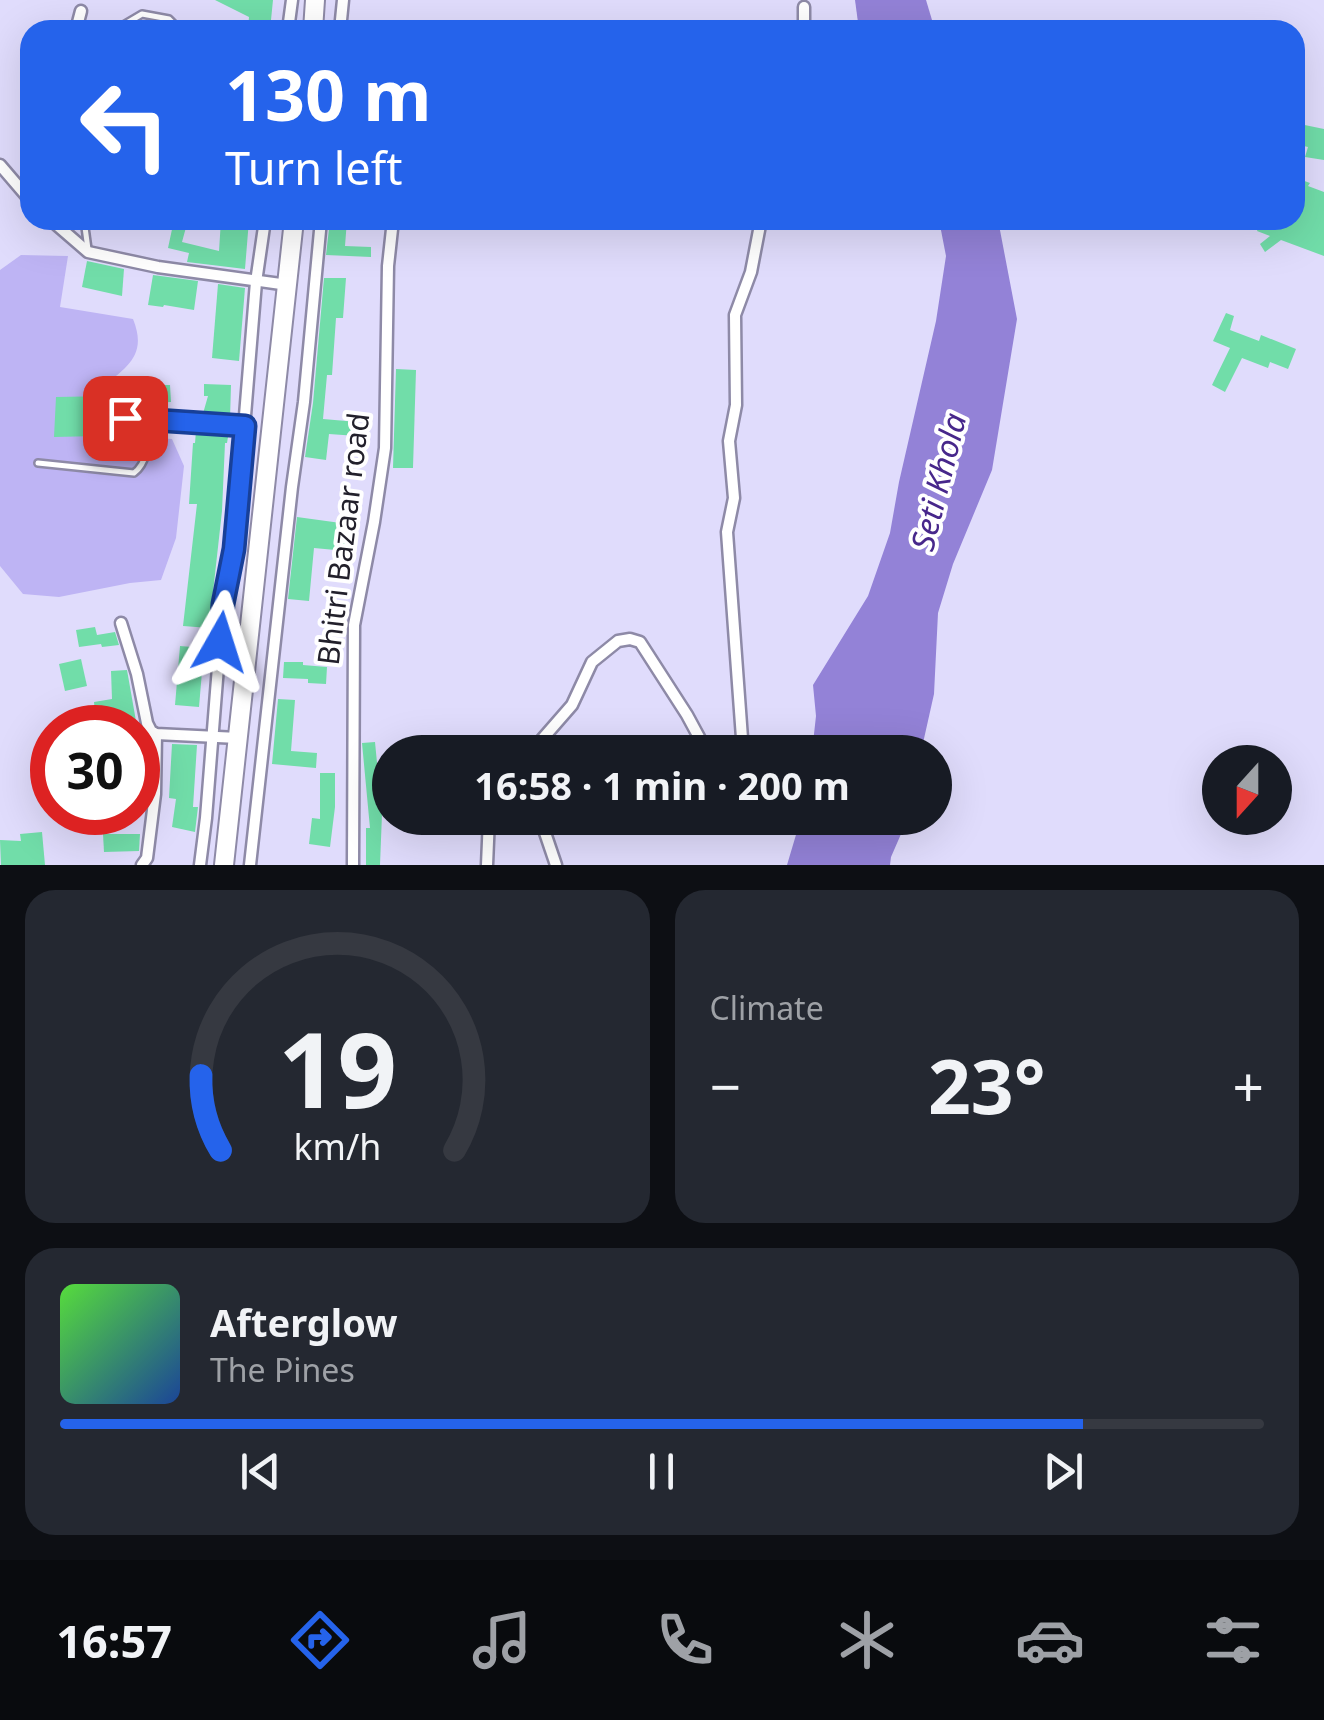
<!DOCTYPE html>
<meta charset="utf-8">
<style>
:root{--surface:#171b24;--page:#242831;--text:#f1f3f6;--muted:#9ea1a6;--line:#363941;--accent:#2563eb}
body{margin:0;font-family:"Noto Sans",sans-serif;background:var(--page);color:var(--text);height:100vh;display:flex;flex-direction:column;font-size:38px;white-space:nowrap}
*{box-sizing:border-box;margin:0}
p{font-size:32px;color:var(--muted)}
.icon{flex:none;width:55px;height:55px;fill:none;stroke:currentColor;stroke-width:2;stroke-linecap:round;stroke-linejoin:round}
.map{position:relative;height:865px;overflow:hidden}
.panel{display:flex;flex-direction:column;gap:25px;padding:25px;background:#0d0f14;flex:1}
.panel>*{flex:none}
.hud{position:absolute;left:20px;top:20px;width:1285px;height:210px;border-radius:30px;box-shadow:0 10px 40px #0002;background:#2563eb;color:#fff;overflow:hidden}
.needle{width:65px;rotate:201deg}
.controls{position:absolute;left:1202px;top:745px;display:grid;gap:20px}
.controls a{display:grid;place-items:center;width:90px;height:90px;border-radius:50%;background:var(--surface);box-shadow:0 10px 40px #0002;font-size:50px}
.speed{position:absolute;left:30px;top:705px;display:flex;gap:20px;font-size:50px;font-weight:700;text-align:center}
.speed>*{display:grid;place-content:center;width:130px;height:130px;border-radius:50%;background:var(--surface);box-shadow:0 10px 40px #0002;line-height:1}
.speed .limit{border:15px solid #d22;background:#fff;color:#111}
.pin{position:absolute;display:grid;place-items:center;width:85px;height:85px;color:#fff;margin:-42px;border-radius:20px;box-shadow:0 5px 15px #0006}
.me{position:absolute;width:110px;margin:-55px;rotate:6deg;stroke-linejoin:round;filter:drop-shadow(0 0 8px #0008)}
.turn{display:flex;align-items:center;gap:35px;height:210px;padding:0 40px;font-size:45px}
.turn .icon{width:130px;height:130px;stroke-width:2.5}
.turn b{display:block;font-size:70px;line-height:85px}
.big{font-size:75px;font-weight:700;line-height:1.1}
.panel .card{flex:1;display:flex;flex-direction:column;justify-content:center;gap:15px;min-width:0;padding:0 35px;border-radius:30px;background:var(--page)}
.panel .dial{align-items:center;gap:0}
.dial svg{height:260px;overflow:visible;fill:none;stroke:var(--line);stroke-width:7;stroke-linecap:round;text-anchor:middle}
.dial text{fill:var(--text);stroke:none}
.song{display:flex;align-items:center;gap:30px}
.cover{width:120px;height:120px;border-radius:15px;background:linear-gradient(135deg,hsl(110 70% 55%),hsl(220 70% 35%))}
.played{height:10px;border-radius:5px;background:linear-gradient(90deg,var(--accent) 85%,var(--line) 85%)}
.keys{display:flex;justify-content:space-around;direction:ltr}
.heat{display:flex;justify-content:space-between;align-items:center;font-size:55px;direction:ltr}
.panel .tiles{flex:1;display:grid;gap:25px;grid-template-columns:1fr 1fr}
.card:last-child{grid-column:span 2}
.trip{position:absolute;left:372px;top:735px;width:580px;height:100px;border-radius:50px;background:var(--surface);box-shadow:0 10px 40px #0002;font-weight:700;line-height:100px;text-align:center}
.tab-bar{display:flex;height:160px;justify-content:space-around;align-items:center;background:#090b0e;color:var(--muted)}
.tab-bar .icon{width:70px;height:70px}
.tab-bar .active{color:var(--accent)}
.tab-bar b{font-size:45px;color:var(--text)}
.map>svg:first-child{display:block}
.green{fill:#beb4f4}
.water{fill:#9382d7}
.building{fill:#71dda9}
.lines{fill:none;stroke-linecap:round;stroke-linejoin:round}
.lane-casing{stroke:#8e8aa7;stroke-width:10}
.street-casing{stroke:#8e8aa7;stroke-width:15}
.highway-casing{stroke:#8e8aa7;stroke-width:22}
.lane{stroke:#fff;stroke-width:5}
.street{stroke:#fff;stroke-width:10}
.highway{stroke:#fff;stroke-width:18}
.route-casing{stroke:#184099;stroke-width:25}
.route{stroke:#2563eb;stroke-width:18}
.labels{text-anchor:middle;stroke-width:8;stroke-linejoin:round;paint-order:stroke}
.street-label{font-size:30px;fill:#22202b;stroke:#fff}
.water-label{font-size:32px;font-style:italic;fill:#47278b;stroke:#fff}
</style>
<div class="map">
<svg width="1324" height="865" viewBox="0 0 1324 865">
<rect width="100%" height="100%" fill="#e0dcfc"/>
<path class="green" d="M 21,255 L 68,256 L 60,307 L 133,319 C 148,356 126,367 102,388 L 97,415 L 110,439 L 130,436 L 172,439 L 184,466 L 176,538 L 161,580 L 130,583 L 59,597 L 23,594 L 0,566 L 0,270 Z"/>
<g class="water">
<polygon points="855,0 926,0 935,30 859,30"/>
<polygon points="939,220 998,220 999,225 1017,319 992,470 953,564 938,613 934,694 921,752 812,752 816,716 813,685 868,596 890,533 899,482 936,321 946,256"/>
<polygon points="801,818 908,818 891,857 890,865 787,865"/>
</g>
<g class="building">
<polygon points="215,0 273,0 270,30 248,28 249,17"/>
<polygon points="1295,123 1324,129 1324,160 1305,157 1308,147 1295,144"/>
<polygon points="1299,179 1310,183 1308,186 1324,192 1324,256 1281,240 1265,252 1260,244 1270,236 1257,231 1261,220 1295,220 1295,190"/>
<polygon points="174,220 188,220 182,242 219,251 221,220 249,220 245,269 187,262 189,253 168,248"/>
<polygon points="330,220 347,220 345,246 371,247 371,257 326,255"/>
<polygon points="87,261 124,269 122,296 82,287"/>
<polygon points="153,275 198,281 194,310 164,305 163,307 148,305"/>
<polygon points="324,278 346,278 343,318 336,318 332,375 327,375 323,419 358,422 357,436 329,434 326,460 305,457 313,403"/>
<polygon points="218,284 245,288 239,361 212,358"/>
<polygon points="1226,313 1234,316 1230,330 1259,341 1261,335 1296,349 1288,369 1270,362 1268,368 1242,358 1225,392 1212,385 1230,348 1213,341"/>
<polygon points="396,369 416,370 413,468 393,468"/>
<polygon points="204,384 231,385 230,419 202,417 208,396 204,396"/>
<polygon points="160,385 170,385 171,402 117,404 118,426 97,426 98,436 54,437 56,397 111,396 111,391 161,391"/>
<polygon points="198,429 229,431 227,443 225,443 222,511 209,628 183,626 197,504 189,504 193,443 195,443 196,431"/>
<polygon points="297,517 348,524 346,551 314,548 309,601 288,599"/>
<polygon points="95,627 97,635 115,632 119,645 102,647 101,644 79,647 76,630"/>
<polygon points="180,646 204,648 199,707 175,705"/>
<polygon points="81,659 87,686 65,691 59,664"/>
<polygon points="284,662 303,662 303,665 327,667 326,684 308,683 308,679 283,678"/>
<polygon points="127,670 136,721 96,722 94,702 112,699 111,671"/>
<polygon points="278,699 295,700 291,751 317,753 316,768 272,764"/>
<polygon points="375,742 382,814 380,865 366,865 366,828 370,828 362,743"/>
<polygon points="172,744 197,745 193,807 198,807 195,832 172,827 176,799 169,798"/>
<polygon points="320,773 335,773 335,807 330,847 309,844 312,818 320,819"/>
<polygon points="42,832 45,865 1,865 0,840 21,841 20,834"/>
<polygon points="103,834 140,834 139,851 104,852"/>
</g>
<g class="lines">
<defs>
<g id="lane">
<polyline points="119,30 120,27 142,14 169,19 180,30"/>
<polyline points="84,220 88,249"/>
<polyline points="125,418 242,426"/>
<path d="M 38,463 L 134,473 C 150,461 147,438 148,419"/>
</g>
<g id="street">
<polyline points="76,30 81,11"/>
<polyline points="288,30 292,0"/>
<polyline points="340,30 343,0"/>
<polyline points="804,30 804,7"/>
<polyline points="0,165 30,200"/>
<polyline points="51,220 88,252 158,267 288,285"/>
<polyline points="121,623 137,674 147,723 151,731 156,734 238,738"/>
<polyline points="531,752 572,705 592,662 618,641 630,639 640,642 687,715 707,752"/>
<polyline points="743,752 727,532 734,498 729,441 736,405 735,315 751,272 761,220"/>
<polyline points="540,818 556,865"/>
<polyline points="142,865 147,858 155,794 156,734"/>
<polyline points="200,865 206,818 223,604 234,549 256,282 265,220"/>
<polyline points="250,865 292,487 304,402 321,220"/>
<polyline points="353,865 354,625 374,522 385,448 388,266 393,220"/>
<polyline points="487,865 489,818"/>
</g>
<g id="highway">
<polyline points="313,30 315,0"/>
<polyline points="224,865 294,220"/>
</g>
</defs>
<use href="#lane" class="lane-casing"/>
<use href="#street" class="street-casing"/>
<use href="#highway" class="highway-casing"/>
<use href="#lane" class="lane"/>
<use href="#street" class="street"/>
<use href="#highway" class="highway"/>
</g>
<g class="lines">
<defs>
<polyline id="route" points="125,418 245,426 234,549 223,604 220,642"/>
</defs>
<use href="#route" class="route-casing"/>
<use href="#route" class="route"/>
</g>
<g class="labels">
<g class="street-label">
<text transform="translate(344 539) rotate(-83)" y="10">Bhitri Bazaar road</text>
</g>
<g class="water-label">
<text transform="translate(939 482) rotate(-76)" y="11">Seti Khola</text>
</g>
</g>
</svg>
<div class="controls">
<a><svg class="needle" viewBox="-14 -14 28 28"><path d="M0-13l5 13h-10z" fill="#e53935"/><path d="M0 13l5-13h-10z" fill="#9ea1a6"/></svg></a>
</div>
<div class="speed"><div class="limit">30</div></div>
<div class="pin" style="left:125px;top:418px;background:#d93025"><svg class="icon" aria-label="arrive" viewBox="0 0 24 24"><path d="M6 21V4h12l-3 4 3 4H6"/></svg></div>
<svg class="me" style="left:220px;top:642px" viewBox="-20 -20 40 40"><path d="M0-17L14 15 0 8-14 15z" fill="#2563eb" stroke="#fff" stroke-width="4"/></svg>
<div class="trip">16:58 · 1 min · 200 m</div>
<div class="hud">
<div class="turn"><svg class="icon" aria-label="left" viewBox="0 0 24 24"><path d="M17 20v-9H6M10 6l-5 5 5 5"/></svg><div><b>130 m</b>Turn left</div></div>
</div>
</div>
<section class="panel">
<div class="tiles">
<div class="card dial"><svg viewBox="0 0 100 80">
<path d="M14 69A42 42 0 1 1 86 69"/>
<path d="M14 69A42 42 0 0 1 8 46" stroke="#2563eb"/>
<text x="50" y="56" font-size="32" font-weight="700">19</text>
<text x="50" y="72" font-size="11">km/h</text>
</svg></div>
<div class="card"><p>Climate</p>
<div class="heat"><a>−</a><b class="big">23°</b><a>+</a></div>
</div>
<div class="card">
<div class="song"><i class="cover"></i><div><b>Afterglow</b><p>The Pines</p></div></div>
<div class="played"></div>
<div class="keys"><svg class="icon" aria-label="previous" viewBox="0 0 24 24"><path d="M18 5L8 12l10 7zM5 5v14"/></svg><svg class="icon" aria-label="pause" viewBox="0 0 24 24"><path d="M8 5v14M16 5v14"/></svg><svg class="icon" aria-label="next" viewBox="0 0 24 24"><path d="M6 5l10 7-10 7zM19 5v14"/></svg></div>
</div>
</div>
</section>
<nav class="tab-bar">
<b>16:57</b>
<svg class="icon active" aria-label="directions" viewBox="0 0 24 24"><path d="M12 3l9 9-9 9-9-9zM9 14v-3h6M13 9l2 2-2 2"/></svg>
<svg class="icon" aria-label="music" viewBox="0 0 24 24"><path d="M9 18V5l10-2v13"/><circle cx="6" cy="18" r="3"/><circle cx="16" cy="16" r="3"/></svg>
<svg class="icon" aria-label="phone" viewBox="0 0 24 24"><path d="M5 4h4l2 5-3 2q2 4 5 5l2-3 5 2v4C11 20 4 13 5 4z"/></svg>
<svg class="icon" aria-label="climate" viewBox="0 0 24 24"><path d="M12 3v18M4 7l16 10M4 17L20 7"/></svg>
<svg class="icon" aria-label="car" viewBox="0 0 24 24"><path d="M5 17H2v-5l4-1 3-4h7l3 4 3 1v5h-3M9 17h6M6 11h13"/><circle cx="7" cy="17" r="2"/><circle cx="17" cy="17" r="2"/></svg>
<svg class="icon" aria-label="filters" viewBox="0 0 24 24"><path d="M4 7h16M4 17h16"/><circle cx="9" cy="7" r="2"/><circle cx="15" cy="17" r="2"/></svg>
</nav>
